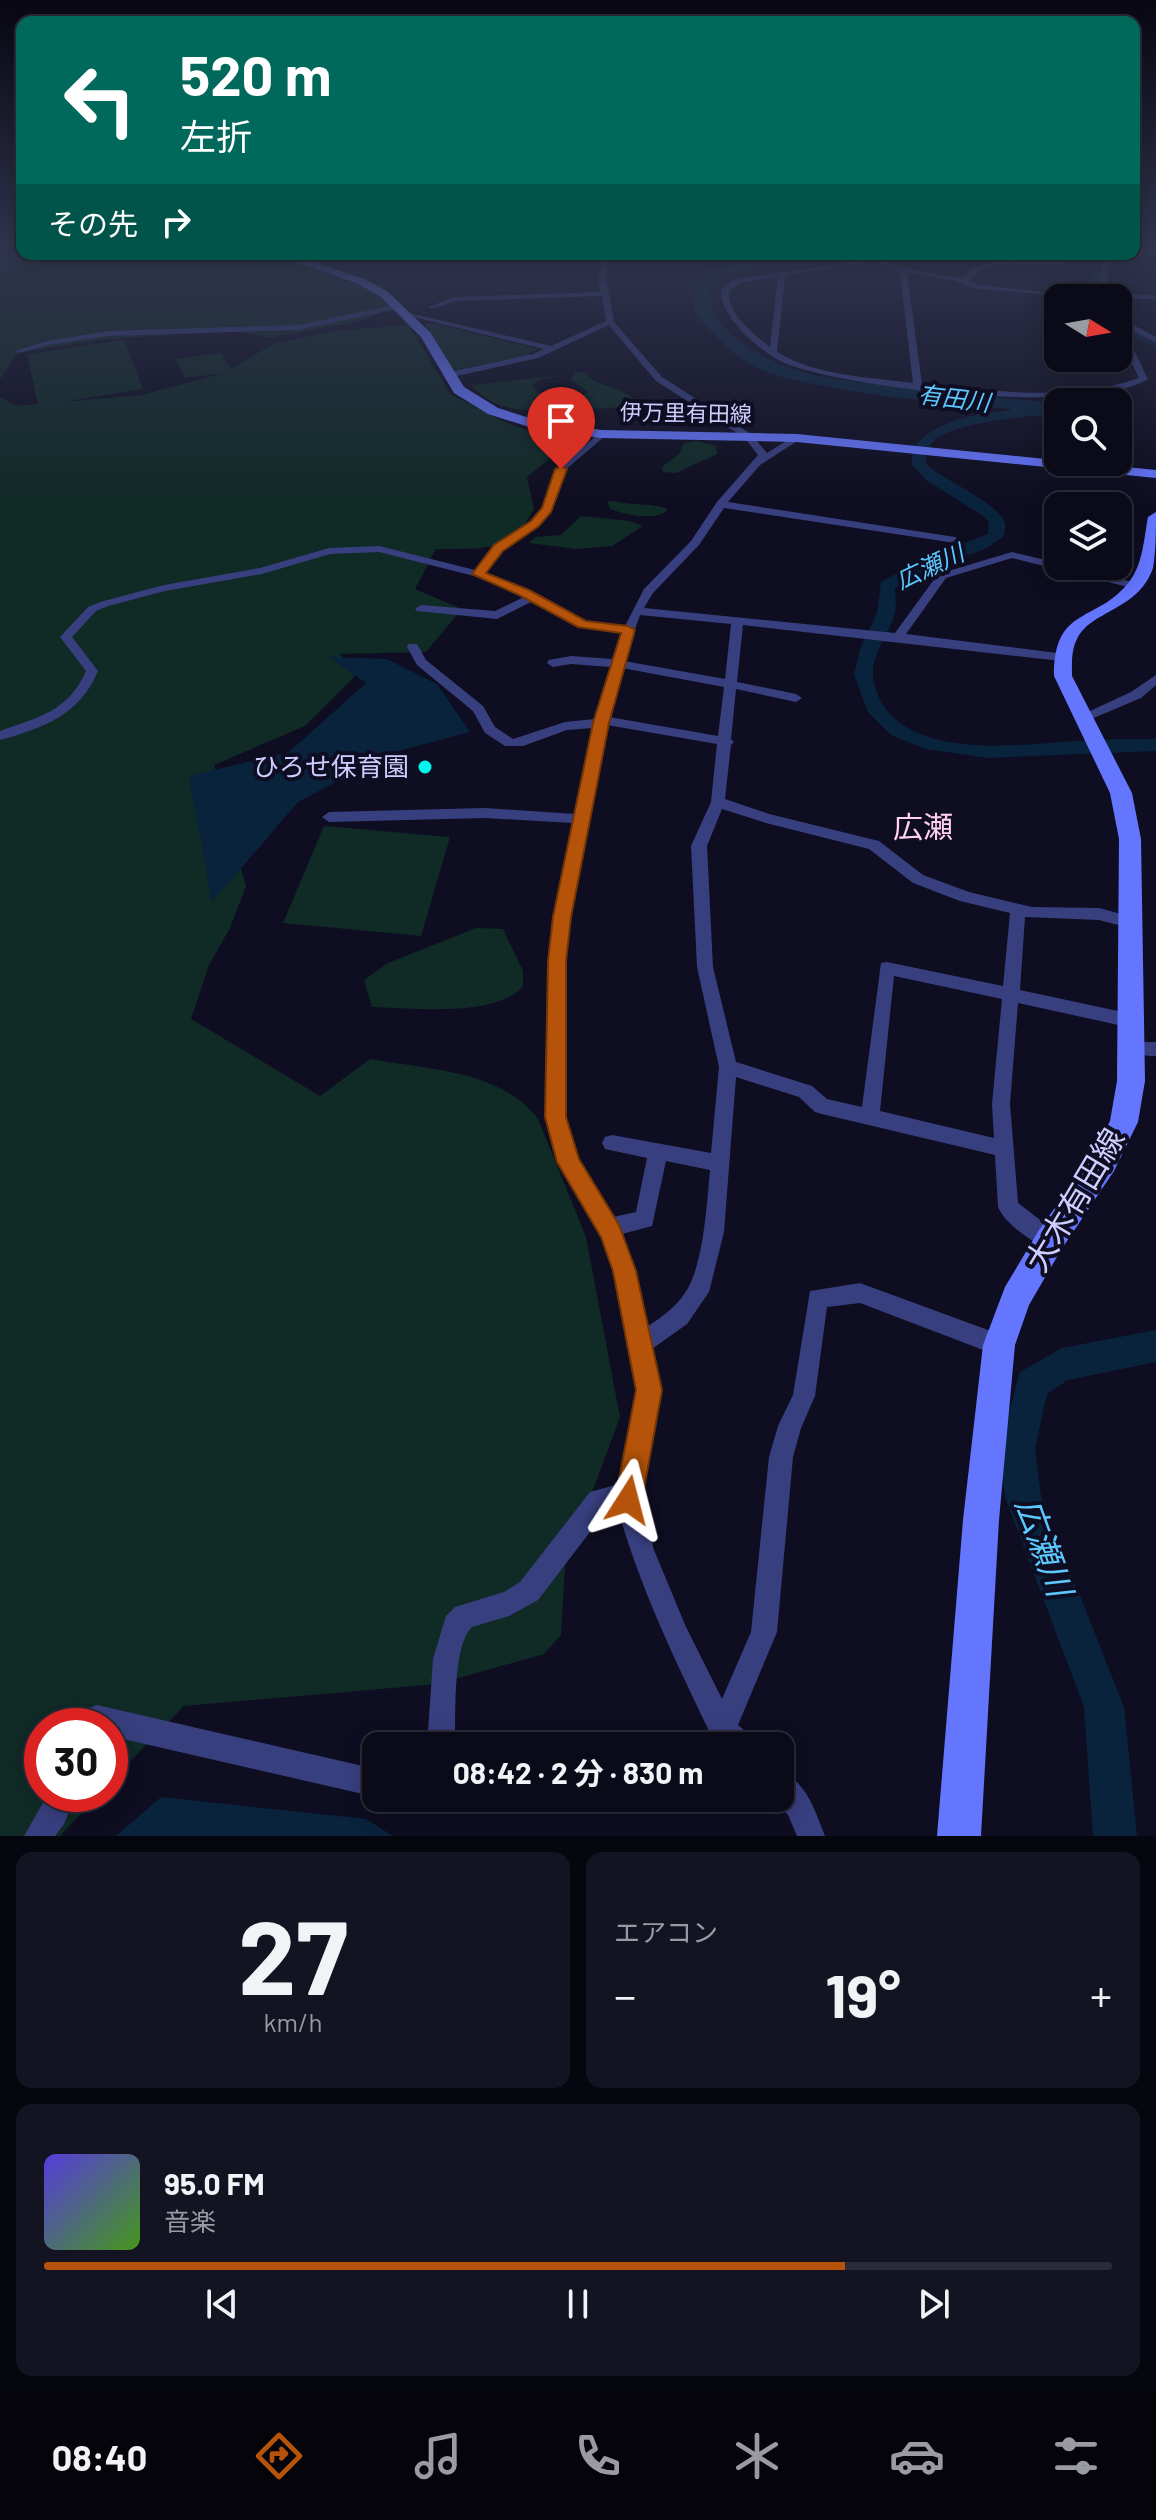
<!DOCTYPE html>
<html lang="ja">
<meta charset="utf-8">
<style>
:root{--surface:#0a0a19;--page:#131322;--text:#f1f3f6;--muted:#999aa2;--line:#2a2b38;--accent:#b45309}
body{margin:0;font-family:Barlow,"Noto Sans JP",sans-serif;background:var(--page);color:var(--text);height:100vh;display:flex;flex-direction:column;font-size:30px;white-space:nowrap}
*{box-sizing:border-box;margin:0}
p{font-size:26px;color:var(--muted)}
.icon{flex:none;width:44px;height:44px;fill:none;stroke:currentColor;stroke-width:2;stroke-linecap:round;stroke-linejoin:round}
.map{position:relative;height:1836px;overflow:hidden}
.drawer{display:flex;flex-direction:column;gap:16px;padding:16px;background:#06060e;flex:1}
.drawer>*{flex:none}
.top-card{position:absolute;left:16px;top:16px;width:1124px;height:244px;border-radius:16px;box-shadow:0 4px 20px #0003,0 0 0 2px var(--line);background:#00695c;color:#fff;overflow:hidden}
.needle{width:52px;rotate:101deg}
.tools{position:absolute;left:1044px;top:284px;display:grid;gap:16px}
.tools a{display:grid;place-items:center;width:88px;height:88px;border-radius:16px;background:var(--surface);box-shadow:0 4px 20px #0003,0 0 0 2px var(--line);font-size:40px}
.speed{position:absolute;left:24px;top:1708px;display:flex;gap:16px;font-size:40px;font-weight:700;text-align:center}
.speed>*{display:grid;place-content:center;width:104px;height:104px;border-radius:50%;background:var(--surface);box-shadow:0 4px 20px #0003,0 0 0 2px var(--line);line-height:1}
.speed .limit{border:12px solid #d22;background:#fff;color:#111}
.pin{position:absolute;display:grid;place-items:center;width:68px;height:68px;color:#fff;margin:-82px -34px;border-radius:50% 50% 50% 0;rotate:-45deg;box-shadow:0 0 8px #0007}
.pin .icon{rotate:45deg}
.me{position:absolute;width:88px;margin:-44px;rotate:9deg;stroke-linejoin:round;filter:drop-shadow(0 0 6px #0008)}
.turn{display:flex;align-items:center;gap:28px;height:168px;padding:0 32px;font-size:36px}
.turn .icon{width:104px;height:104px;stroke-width:2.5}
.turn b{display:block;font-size:56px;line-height:68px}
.then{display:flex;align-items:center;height:76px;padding:0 32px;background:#0003;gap:16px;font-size:30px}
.big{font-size:60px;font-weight:700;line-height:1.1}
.drawer .card{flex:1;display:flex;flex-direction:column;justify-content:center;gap:12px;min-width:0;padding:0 28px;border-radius:16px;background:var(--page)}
.drawer .dial{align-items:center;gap:0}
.dial b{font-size:104px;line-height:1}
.song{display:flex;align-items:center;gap:24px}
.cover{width:96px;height:96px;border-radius:12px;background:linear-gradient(135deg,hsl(250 70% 55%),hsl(100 70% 35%))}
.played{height:8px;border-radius:4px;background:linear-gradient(90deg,var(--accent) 75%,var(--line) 75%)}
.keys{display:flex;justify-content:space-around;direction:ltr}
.heat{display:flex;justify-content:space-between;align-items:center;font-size:44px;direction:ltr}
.drawer .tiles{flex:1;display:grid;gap:16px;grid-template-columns:1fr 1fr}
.card:last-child{grid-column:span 2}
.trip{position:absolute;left:362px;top:1732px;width:432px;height:80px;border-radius:16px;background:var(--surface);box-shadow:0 4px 20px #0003,0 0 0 2px var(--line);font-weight:700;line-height:80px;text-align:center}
.menu{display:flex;height:128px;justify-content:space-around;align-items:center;background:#04040a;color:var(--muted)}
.menu .icon{width:56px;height:56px}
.menu .active{color:var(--accent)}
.menu b{font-size:36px;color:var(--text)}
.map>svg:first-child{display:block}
.green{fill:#102a26}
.water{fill:#09233d}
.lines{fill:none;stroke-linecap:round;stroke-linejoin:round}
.river{fill:#09233d;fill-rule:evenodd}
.street{fill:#383f7f;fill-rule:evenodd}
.secondary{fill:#6475fe;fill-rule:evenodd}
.rail-casing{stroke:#01f6ee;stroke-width:3}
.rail{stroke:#0e0d21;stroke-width:2;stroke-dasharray:6;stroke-linecap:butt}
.route{fill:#b45309;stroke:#753606;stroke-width:2}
.poi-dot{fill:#01f6ee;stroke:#0e0d21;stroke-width:3}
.labels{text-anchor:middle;stroke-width:8;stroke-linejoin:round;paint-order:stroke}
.far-street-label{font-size:22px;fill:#cdceff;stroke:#0e0d21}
.far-water-label{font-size:24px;font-style:italic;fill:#5bc8fe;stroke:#0e0d21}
.poi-label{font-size:26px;fill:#cdceff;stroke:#0e0d21;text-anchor:end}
.quarter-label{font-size:30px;fill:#ffcff4;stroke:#0e0d21}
.near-street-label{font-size:32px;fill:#cdceff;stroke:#0e0d21}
.near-water-label{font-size:34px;font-style:italic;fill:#5bc8fe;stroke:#0e0d21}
</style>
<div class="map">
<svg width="1156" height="1836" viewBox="0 0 1156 1836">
<rect width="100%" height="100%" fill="#0e0d21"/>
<g class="green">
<polygon points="0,248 22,248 22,254 269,254 386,287 392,306 365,320 269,338 243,332 206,332 100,340 18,353 0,379"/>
<polygon points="425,324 436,324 538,349 525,356 452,370"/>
<path d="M 409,325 L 450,394 L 502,421 L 549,438 L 554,455 L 527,477 L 534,509 C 510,555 481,548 436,549 L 415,589 L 462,609 L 426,652 L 340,654 L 355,676 L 305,726 L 214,765 L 229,807 L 232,838 L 246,886 L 230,928 L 209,965 L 191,1019 L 320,1096 L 370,1059 C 425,1069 502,1070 538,1119 L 586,1237 L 620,1417 L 565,1566 L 561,1635 L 544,1654 L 438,1684 L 184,1706 L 110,1782 L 110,1726 L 42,1726 L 42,1794 L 99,1794 L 60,1836 L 0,1836 L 0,397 L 17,406 L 38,404 L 27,354 L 124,340 L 143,389 L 62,402 L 142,395 L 224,373 L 185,378 L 176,359 L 221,353 L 231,369 L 273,344 L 334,331 Z"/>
<path d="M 576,372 L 585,373 C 599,389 622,385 635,401 C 614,412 594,407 572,409 C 534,411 500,416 471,385 L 564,375 L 539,380 L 532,385 L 544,398 L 579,398 L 588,392 L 570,379 Z"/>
<polygon points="696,441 716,446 717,454 676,473 663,472 662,467 679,454 684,443"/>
<path d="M 612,501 C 630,505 648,503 666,508 L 667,511 C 651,521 627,515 610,509 L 607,502 Z"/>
<polygon points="581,516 630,521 643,526 612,546 576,549 529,543 535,537 561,535"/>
<polygon points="324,826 450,837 421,936 283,923"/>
<path d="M 476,928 L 503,929 L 523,971 L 523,987 C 493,1018 413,1008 372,1007 L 364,980 L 388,963 Z"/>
</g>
<g class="water">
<path d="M 818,254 L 848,254 L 847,258 L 831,264 L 741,272 L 725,275 L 710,286 C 705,329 761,358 796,370 C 822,379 853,381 881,384 C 940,392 998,398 1058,403 L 1058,418 L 1015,414 L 1017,412 L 1011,409 C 948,403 886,398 824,386 C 800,381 776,377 754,366 C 736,357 721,341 707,327 C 685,305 691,285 712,266 L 779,262 Z"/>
<polygon points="329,657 387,659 437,684 470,732 391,753 298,802 212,902 189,776 289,752 366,683"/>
<polygon points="161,1797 366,1819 393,1836 116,1836"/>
</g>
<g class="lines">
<g class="river">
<polygon points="1090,254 1100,254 1101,277 1110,298 1098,298 1091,277"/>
<path d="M 1118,312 L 1133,327 L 1156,337 L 1156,346 C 1138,340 1118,333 1118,312 Z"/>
<path d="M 1037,407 L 1044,411 L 1042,414 C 1017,419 936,422 927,451 C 925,455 926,460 926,464 C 943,480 999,503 1005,523 C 1006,527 1004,532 1004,536 L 987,548 L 932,569 L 895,588 C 895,596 897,605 895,613 C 889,637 868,656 874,683 C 893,763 1015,745 1076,741 C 1102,739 1129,739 1156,739 L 1156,751 L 988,758 L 925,749 L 891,735 L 868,712 L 854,675 L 860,649 L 877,613 L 881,582 L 920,561 L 988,534 L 989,523 L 985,517 L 926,480 L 912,465 L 912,450 C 939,413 995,413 1037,407 Z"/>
<polygon points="1156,1330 1156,1362 1068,1380 1047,1394 1035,1448 1041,1497 1124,1707 1137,1836 1093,1836 1084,1707 1005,1497 999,1448 1020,1372 1062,1348"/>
</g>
<g class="street">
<polygon points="1134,250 1156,252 1156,256 1134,254"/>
<path d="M 604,254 L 610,254 L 606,278 L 614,322 L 662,377 L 751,434 L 767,453 L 794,436 L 802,438 L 760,465 L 728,502 L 955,537 L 960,540 L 955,543 L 724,508 L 699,545 L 653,593 L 644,608 L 895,633 L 938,574 L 1012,552 L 1058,563 L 1058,566 L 1069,566 L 1140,584 L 1142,586 L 1136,589 L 1012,558 L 946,578 L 906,634 L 1065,654 L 1067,657 L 1061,661 L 743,625 L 737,682 L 796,694 L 802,698 L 796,702 L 736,689 L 731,739 L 734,742 L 731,745 L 725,799 L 769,814 L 879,841 L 923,875 L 969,892 L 1032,907 L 1099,908 L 1136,918 L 1138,922 L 1130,928 L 1099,920 L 1025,917 L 1020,990 L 1132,1014 L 1138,1016 L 1141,1021 L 1138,1026 L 1132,1028 L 1018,1003 L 1010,1104 L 1018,1203 L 1057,1233 L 1060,1240 L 1057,1247 L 1050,1250 C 1032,1242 1006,1225 998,1207 L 995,1155 L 822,1114 L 815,1112 L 799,1097 L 736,1077 L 724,1232 L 709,1292 L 687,1324 L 652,1349 L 660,1390 L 640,1500 L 654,1550 L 686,1627 L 722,1699 L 751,1632 L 769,1457 L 778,1426 L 793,1395 L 810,1291 L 860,1283 L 1007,1337 L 1010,1345 L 1007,1353 L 999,1356 L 860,1303 L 827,1307 L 815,1396 L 801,1428 L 793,1457 L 777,1632 L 738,1725 L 751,1736 L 755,1746 L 721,1746 L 713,1739 C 677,1664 640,1589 618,1509 L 606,1511 L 538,1600 L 509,1616 L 472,1627 C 452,1646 456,1718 455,1746 L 427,1746 L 433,1659 L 446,1616 L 455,1607 L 504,1592 L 520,1582 L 590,1492 L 619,1484 L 638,1390 L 627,1346 L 615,1271 L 602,1237 L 558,1162 L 547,1117 L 549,961 L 554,917 L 573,823 L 485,818 L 329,822 L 322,817 L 329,812 L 485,808 L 575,814 L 593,728 L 567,730 L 523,746 L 505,746 L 485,733 L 473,711 L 417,665 L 407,647 L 409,644 L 417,644 L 426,660 L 483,706 L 495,727 L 513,739 L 565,722 L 595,719 L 610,667 L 571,664 L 553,667 L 547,663 L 549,660 L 571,656 L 612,659 L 622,633 L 579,627 L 533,601 L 497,619 L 417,611 L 415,609 L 421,605 L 495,611 L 524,597 L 474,576 L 379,552 L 330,554 L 262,574 L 165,591 L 108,606 L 96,611 L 72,637 L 98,671 C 80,715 43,728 0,740 L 0,731 C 38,717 68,712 86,671 L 60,637 L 88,607 L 100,602 L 164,585 L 260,568 L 329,548 L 379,546 L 475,570 L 494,546 L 531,521 L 542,508 L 558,467 L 602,431 L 605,432 L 605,436 L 565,470 L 552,509 L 539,525 L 502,550 L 485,573 L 528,590 L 586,621 L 625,626 L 644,589 L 691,541 L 717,502 L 758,455 L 745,438 L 656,381 L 609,325 L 538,358 L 447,378 L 444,377 L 444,373 L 533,354 L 544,349 L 405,315 L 409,313 L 551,346 L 606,321 L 602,296 L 456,301 L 432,309 L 428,307 L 455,297 L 601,292 L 598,278 ZM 640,615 L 731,624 L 725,679 L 624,661 ZM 622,668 L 724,687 L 718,736 L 609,717 ZM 607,725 L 717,744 L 711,802 L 691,846 L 697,967 L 719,1067 L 711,1153 L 612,1135 L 605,1137 L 602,1143 L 605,1149 L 647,1158 L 636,1212 L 613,1217 L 577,1159 L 565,1117 L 565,961 L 570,917 ZM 722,809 L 766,823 L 869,849 L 913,883 L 960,901 L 1010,913 L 1003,986 L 887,962 L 881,963 L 862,1107 L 827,1099 L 812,1086 L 736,1062 L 713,967 L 707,846 ZM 894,976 L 1002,999 L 992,1104 L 994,1138 L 880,1111 ZM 666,1161 L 710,1170 C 707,1203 704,1259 688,1288 C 679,1305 663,1316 647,1327 L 635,1271 L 622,1234 L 652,1226 Z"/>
<polygon points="695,254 774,257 805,254 774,261"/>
<path d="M 882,254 L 890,254 L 880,259 L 902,268 L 963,279 L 972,268 L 994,262 L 1000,254 L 1007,254 L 1003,259 L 1062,262 L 1064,265 C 1033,268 990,253 969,281 L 978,285 L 1099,298 L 977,289 L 952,280 L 907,273 L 922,384 C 993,391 1071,402 1139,378 L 1120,339 L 1124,336 L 1118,331 L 1118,325 L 1133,337 L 1129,340 L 1148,379 C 1091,416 852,389 787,364 C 764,355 719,317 721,290 L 735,279 L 841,264 ZM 874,261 L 900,272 L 913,383 C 869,377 816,376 777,352 L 785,276 ZM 778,277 L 770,347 C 753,333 727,314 729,291 L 740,283 Z"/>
<path d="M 1104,254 L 1110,254 L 1107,285 L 1116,294 L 1156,295 L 1156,299 L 1119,299 L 1132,324 L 1156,337 L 1156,342 C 1134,333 1118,324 1118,298 L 1112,298 L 1099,286 Z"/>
<polygon points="398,304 401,308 298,330 109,336 48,345 19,353 15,351 47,341 109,331 298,325"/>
<polygon points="1156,675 1156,685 1141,698 1089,720 1084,721 1077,717 1131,692"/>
<path d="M 1132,1036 L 1145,1042 L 1156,1042 L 1156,1056 C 1144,1056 1129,1055 1123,1043 L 1126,1038 Z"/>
<polygon points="97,1705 376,1769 376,1797 110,1736 110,1726 63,1726 67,1716"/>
<path d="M 780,1771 C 807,1782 815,1811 825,1836 L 797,1836 L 788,1815 L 773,1798 L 780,1798 Z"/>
<polygon points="48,1794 76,1794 64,1824 55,1836 24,1836"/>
</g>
<g class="secondary">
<polygon points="274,254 289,254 364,279 388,292 430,332 464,387 498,408 546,423 602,430 797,434 1156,470 1156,478 797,442 602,438 539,430 488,414 454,393 421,337 380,296 356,283"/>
<path d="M 1156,512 C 1156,530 1156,551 1153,568 C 1138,611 1091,610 1077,639 C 1071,650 1072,664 1072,676 L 1132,793 L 1141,839 L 1145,1081 L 1138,1122 L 1114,1171 L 1061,1250 L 1029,1305 L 1015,1345 L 999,1520 L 981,1836 L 937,1836 L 963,1520 L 983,1345 L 1005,1287 L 1039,1230 L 1094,1153 L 1110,1121 L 1117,1081 L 1119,839 L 1110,793 L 1054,676 C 1054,605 1096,624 1129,582 C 1143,564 1144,538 1148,517 Z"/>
</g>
<defs>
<polyline id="rail" points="1149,248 1156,249"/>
</defs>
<use href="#rail" class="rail-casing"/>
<use href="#rail" class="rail"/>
</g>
<linearGradient id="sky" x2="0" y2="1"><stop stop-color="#080712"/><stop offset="0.49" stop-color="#30354e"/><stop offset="1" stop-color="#30354e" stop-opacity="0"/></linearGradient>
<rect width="1156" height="505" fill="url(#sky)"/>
<polygon class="route" points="561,466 567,469 551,512 539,526 503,551 486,573 529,590 586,621 628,626 635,630 609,723 571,917 566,961 566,1117 579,1159 619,1225 636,1271 662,1390 642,1500 638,1510 628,1514 619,1510 615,1500 636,1390 613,1271 601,1237 557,1162 545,1117 548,961 553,917 593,723 621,633 578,627 519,595 472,574 494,545 531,521 542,508 555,469"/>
<circle class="poi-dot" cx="425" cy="767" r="8"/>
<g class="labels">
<g class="far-street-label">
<text transform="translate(686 413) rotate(1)" y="8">伊万里有田線</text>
</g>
<g class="far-water-label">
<text transform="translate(954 399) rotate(7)" y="8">有田川</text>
<text transform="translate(930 567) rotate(-25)" y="8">広瀬川</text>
</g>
<g class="poi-label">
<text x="409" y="776">ひろせ保育園</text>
</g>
<g class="quarter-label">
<text x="923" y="838">広瀬</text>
</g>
<g class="near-street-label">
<text transform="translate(1075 1200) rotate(-59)" y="11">大木有田線</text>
</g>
<g class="near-water-label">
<text transform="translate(1044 1547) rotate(70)" y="12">広瀬川</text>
</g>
</g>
</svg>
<div class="tools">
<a><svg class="needle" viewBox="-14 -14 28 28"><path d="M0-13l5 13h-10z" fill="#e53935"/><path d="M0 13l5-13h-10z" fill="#999aa2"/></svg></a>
<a><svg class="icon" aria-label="search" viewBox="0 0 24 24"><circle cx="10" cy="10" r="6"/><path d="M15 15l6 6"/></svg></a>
<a><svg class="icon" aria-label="layers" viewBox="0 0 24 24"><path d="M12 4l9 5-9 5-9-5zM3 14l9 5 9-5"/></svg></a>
</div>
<div class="speed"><div class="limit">30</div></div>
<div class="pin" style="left:561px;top:469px;background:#d93025"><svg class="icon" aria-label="arrive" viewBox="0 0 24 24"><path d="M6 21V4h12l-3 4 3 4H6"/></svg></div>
<svg class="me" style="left:628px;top:1500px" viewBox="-20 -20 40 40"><path d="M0-17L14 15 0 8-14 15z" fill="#b45309" stroke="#fff" stroke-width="4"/></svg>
<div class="trip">08:42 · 2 分 · 830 m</div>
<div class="top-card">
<div class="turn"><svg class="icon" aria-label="left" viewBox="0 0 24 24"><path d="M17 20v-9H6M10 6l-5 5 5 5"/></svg><div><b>520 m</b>左折</div></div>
<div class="then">その先<svg class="icon" aria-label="right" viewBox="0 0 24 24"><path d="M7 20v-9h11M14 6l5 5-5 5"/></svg></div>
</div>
</div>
<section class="drawer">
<div class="tiles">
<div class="card dial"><b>27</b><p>km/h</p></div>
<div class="card"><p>エアコン</p>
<div class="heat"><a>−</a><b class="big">19°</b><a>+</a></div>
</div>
<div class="card">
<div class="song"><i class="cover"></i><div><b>95.0 FM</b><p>音楽</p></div></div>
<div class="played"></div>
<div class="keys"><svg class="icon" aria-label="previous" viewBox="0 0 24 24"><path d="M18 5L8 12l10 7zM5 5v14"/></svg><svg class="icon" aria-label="pause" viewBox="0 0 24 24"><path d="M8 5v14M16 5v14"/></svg><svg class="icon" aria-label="next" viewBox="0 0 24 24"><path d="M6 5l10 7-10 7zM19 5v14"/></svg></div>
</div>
</div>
</section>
<nav class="menu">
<b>08:40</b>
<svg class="icon active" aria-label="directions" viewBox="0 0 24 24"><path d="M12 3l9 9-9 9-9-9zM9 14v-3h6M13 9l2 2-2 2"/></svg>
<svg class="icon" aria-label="music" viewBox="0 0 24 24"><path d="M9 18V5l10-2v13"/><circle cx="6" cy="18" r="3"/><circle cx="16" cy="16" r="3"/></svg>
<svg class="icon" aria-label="phone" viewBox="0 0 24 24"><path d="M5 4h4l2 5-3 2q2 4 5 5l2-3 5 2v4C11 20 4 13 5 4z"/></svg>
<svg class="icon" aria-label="climate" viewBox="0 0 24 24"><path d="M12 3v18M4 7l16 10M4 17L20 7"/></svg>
<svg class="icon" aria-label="car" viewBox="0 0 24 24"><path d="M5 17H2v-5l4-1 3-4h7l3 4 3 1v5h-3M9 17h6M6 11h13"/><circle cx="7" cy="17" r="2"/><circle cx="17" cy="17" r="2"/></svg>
<svg class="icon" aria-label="filters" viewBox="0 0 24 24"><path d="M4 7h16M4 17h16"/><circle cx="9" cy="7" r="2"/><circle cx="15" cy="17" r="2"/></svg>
</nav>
